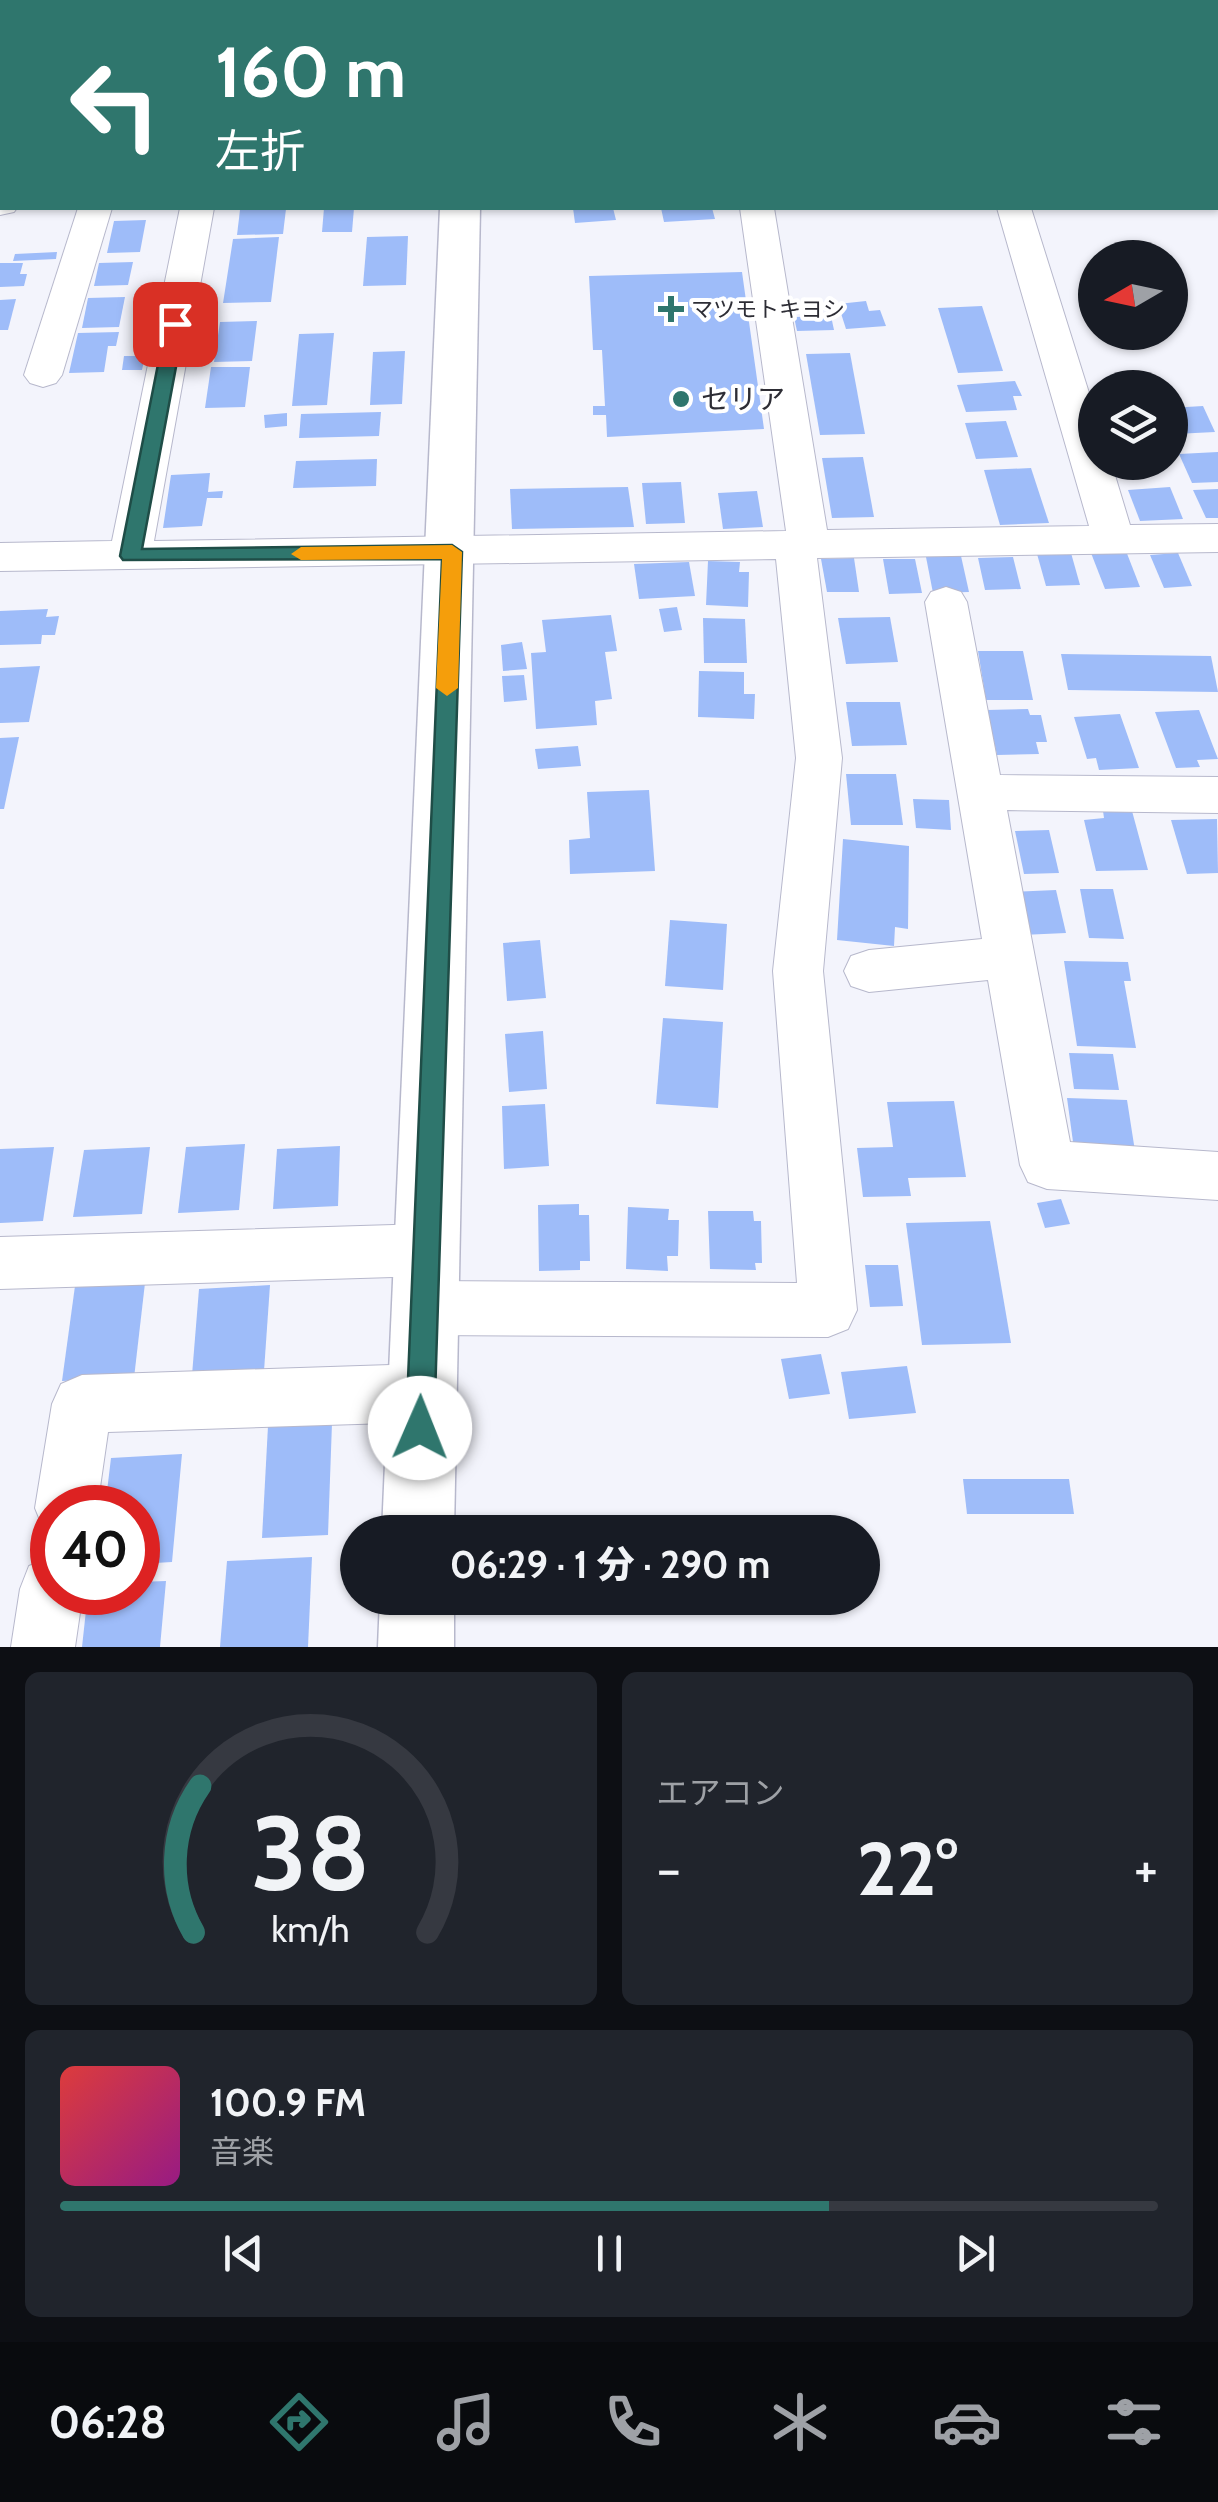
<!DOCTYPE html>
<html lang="ja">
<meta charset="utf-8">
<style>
:root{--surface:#171b24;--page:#20242c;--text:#f1f3f6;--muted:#9ea1a6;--line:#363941;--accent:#2f766d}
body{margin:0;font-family:Cabin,"Noto Sans JP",sans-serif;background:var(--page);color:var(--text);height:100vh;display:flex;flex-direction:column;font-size:38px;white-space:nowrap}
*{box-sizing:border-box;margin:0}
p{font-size:32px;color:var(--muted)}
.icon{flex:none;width:55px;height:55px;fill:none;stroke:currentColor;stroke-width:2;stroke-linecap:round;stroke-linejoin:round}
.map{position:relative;height:1647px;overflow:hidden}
.panel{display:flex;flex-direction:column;gap:25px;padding:25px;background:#0d0f14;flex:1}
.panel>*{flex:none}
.guide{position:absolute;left:0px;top:0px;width:1220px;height:210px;box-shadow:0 2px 8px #0004;background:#2f766d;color:#fff;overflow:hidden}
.needle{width:65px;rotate:261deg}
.controls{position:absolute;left:1078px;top:240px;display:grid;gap:20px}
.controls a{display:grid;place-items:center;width:110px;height:110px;border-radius:50%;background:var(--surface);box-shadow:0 2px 8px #0004;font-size:50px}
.speed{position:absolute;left:30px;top:1485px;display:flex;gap:20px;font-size:50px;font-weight:700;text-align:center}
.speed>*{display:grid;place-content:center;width:130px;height:130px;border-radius:50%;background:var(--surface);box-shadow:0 2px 8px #0004;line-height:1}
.speed .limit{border:15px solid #d22;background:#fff;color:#111}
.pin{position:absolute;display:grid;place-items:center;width:85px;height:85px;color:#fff;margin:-42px;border-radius:20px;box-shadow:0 5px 15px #0006}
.me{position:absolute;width:110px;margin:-55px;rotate:1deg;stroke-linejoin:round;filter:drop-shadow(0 0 8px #0008)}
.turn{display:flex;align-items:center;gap:35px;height:210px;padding:0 50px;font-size:45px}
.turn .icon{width:130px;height:130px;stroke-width:2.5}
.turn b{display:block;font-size:70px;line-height:85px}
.big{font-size:75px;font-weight:800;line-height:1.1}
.panel .card{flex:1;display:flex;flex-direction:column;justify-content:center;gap:15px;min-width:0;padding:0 35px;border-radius:15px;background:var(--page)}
.panel .dial{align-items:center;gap:0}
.dial svg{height:260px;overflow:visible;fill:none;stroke:var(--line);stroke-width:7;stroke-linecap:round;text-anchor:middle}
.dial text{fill:var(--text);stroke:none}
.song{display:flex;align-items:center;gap:30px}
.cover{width:120px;height:120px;border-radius:15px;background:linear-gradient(135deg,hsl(0 70% 55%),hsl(310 70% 35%))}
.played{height:10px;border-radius:5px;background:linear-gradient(90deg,var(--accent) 70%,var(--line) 70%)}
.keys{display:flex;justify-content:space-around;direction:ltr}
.heat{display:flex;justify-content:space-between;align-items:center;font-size:55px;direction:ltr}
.panel .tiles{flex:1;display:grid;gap:25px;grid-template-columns:1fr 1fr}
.card:last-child{grid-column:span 2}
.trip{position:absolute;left:340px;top:1515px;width:540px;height:100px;border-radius:50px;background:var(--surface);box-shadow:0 2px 8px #0004;font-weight:800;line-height:100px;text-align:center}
.tabs{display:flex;height:160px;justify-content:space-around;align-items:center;background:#090b0e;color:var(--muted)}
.tabs .icon{width:70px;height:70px}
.tabs .current{color:var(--accent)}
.tabs b{font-size:45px;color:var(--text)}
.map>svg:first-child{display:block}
.building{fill:#9ebcf9}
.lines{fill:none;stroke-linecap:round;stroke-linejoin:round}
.street-casing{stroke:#b7b8cc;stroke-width:2}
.secondary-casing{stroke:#b7b8cc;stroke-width:3}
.street{fill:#fff;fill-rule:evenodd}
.secondary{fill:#fff;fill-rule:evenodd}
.route{fill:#2f766d;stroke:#1f4d47;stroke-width:2.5}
.slow{fill:#f59e0b}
.poi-dot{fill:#2f766d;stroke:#fff;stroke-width:4}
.labels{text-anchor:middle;stroke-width:8;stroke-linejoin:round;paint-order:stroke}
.far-poi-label{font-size:22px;fill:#2d2d35;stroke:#fff;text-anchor:start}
.poi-label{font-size:28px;fill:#2d2d35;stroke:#fff;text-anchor:start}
</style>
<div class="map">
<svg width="1218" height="1647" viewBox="0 0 1218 1647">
<rect width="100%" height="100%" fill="#f3f4fc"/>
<g class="building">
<polygon points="324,208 354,208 352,232 322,232"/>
<polygon points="573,208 613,208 616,220 575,223"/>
<polygon points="661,208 712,208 715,219 664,222"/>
<polygon points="286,209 283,234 237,235 240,210"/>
<polygon points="146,220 140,252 107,253 114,221"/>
<polygon points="408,236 406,285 363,286 367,237"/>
<polygon points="279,237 271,302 223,303 233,239"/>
<polygon points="57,252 56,259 13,261 15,254"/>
<polygon points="133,262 128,285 94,286 99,263"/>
<polygon points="0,263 23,263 20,274 27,274 24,286 0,287"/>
<polygon points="742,272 764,429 607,437 606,415 593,415 593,406 605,406 602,350 593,350 589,276"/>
<polygon points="125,297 119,327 82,328 88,298"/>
<polygon points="16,299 8,330 0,330 0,300"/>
<polygon points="866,301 869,311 880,310 886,326 846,329 838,304"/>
<polygon points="982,306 1003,371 958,373 938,308"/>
<polygon points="831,316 834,330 797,331 794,317"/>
<polygon points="257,321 252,361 214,362 220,322"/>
<polygon points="119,332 116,346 108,346 104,372 69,373 78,333"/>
<polygon points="334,333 327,405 292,406 299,334"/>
<polygon points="405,351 402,404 370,405 373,352"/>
<polygon points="850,353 865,434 820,435 806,354"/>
<polygon points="124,356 145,356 142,370 122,370"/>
<polygon points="211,367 250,367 245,407 205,408"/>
<polygon points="1015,381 1022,396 1013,396 1017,410 966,412 957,385"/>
<polygon points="1203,406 1215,432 1175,434 1170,408"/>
<polygon points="381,412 379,436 299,438 301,414"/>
<polygon points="287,413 287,426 265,428 264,415"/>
<polygon points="1006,421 1018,457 976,459 965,423"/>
<polygon points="1218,452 1218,482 1192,483 1179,454"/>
<polygon points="863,457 874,517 832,518 822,458"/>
<polygon points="377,459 376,486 293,488 296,461"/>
<polygon points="1031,468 1049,523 1000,525 984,470"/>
<polygon points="210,473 208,492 223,491 222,498 207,498 202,526 163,528 171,475"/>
<polygon points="681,482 685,523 646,524 642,483"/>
<polygon points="628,487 634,527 512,529 510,489"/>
<polygon points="1170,487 1183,519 1140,521 1128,490"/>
<polygon points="1218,489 1218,518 1206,518 1193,490"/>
<polygon points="757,491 763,527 723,529 718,493"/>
<polygon points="1126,551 1140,587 1105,589 1091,553"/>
<polygon points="1071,553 1080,585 1046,586 1037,554"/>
<polygon points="1178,553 1192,586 1164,588 1150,555"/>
<polygon points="961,556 969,592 933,593 926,557"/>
<polygon points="1013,557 1021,589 985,590 978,558"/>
<polygon points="854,558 859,592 827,592 821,559"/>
<polygon points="883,559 915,559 922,593 889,594"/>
<polygon points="708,561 740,562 739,572 749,572 748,607 706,605"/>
<polygon points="689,562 695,596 639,599 634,564"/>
<polygon points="677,607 682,630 664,632 659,609"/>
<polygon points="48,609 46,617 59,616 55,635 42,635 41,644 0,645 0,611"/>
<polygon points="611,615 617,651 605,652 612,699 595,701 597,725 536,729 531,653 546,652 542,620"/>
<polygon points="890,617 898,662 846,664 838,618"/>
<polygon points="703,618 745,619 747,663 704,663"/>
<polygon points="522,642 527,669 503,671 501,645"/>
<polygon points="978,651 1023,651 1033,700 986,700"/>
<polygon points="1061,654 1211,656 1218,692 1068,690"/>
<polygon points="40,666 29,722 0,723 0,668"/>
<polygon points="699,671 744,672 744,694 755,694 754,719 698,717"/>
<polygon points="524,675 527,700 504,702 502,676"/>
<polygon points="846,702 900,702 907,745 852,746"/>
<polygon points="1028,709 1030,715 1041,715 1047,742 1036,742 1039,754 997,755 987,710"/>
<polygon points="1199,710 1218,759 1197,760 1200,767 1176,768 1155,712"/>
<polygon points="1120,714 1139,768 1099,770 1096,758 1087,759 1074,717"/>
<polygon points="19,737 4,809 0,809 0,738"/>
<polygon points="578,746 581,766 538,769 535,749"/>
<polygon points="846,774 896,774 903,825 851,825"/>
<polygon points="649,790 655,871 570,874 569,840 590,838 587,792"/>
<polygon points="913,799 949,800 951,830 916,828"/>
<polygon points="1103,811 1132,811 1148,870 1096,871 1084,820 1104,818"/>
<polygon points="1217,819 1218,873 1187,874 1171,820"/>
<polygon points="1049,830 1059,873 1024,874 1015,831"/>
<polygon points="843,839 909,846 908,929 895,927 894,946 837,940"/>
<polygon points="1080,889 1113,889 1124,939 1089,938"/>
<polygon points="1056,890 1066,933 1022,935 1013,892"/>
<polygon points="670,920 727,924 723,990 665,986"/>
<polygon points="540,940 546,998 507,1001 503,943"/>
<polygon points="1064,961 1128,962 1131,981 1124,981 1136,1048 1077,1046"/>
<polygon points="663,1018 723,1022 718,1108 656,1104"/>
<polygon points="543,1031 547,1089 509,1092 505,1034"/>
<polygon points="1069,1053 1113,1054 1119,1090 1074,1089"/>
<polygon points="1067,1098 1127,1100 1135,1151 1074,1149"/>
<polygon points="954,1101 966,1177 908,1178 911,1196 863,1197 857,1148 893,1147 887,1102"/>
<polygon points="545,1104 549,1166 504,1169 502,1106"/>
<polygon points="245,1144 239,1210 178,1213 186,1147"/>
<polygon points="340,1146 338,1206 273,1209 277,1149"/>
<polygon points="54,1147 43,1221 0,1223 0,1149"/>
<polygon points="150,1147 142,1214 73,1217 84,1150"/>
<polygon points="1061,1199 1070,1224 1045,1228 1037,1203"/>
<polygon points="579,1204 579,1215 589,1215 590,1261 580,1261 580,1270 539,1271 538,1205"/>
<polygon points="628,1207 669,1209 668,1220 679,1220 678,1256 667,1256 668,1271 626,1269"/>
<polygon points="708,1211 753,1211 754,1221 761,1221 762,1263 755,1263 756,1270 710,1269"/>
<polygon points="990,1221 1011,1343 922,1345 906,1223"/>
<polygon points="865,1265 898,1265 903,1306 870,1307"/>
<polygon points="145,1283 134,1378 62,1381 75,1286"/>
<polygon points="270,1285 264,1371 192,1375 199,1289"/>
<polygon points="821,1354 830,1394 789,1399 781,1359"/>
<polygon points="907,1366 916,1413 849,1419 841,1372"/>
<polygon points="332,1423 328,1535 262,1538 268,1426"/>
<polygon points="182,1454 172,1562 138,1564 138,1508 105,1508 111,1458"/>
<polygon points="963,1479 1069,1479 1074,1514 967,1514"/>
<polygon points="312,1557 308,1647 220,1647 227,1561"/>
<polygon points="166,1581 160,1647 82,1647 88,1592 138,1592 138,1582"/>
</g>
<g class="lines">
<defs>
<g id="street">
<rect x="227" y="0" width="30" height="2"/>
<rect x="711" y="0" width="30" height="2"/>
<polygon points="1168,0 1198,0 1199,2 1169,2"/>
<polygon points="0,195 2,208 17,208 14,212 0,215"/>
<polygon points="78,208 112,208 62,375 56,383 43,387 30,383 24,375"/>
<polygon points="180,208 214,208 154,541 786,531 740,208 774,208 827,530 1089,526 997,208 1031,208 1095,412 1095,462 1111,462 1130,525 1218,524 1218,552 817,558 842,758 823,971 857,1310 848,1329 828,1337 424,1335 404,1327 395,1308 404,1289 424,1281 797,1283 773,971 796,758 776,559 0,571 0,543 112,541"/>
<polygon points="946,587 961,592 967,602 1000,775 1218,777 1218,813 1007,810 1070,1142 1218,1152 1218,1200 1047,1189 1028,1182 1020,1165 988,980 869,992 851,986 844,971 851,956 869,950 982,939 925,602 931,592"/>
<polygon points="426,1224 446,1232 454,1250 446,1268 426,1276 0,1289 0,1237"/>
<polygon points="421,1364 442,1373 451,1393 442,1413 421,1422 108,1432 97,1508 52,1508 52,1533 44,1530 35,1508 52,1404 61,1384 82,1375"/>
<polygon points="52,1557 52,1592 83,1592 75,1647 11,1647 20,1589 29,1566"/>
</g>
<g id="secondary">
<rect x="450" y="0" width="34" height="2"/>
<rect x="0" y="68" width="2" height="22"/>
<polygon points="440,208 480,208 454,1532 382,1532"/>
<polygon points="380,1598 454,1598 454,1647 378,1647"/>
</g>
</defs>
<use href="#street" class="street-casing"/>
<use href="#secondary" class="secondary-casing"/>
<use href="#street" class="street"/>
<use href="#secondary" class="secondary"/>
</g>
<polygon class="route" points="175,318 184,324 142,549 452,545 462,552 434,1428 430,1438 420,1442 410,1438 406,1428 442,559 123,560 120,556 166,324"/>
<polygon class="slow" points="452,545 462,552 458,688 447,696 436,688 442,559 301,560 291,554 301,547"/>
<g class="poi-dot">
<path d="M666 294h10v10h10v10h-10v10h-10v-10h-10v-10h10z"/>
<circle cx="681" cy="399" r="10"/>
</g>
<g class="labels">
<g class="far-poi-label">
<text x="691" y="317">マツモトキヨシ</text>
</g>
<g class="poi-label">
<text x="701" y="409">セリア</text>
</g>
</g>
</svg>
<div class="controls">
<a><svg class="needle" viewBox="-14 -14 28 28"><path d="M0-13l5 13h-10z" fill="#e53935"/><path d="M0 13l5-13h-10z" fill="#9ea1a6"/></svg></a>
<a><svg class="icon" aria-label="layers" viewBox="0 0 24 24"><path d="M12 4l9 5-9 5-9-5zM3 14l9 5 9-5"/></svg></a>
</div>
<div class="speed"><div class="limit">40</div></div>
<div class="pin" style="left:175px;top:324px;background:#d93025"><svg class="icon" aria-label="arrive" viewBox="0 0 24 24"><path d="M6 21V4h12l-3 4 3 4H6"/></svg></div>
<svg class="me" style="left:420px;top:1428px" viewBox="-20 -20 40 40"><circle r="19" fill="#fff"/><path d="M0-13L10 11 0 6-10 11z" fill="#2f766d"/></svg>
<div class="trip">06:29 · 1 分 · 290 m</div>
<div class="guide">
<div class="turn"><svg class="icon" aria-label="left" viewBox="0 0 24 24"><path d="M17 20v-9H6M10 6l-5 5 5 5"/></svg><div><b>160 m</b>左折</div></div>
</div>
</div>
<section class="panel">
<div class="tiles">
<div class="card dial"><svg viewBox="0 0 100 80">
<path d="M14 69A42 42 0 1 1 86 69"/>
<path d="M14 69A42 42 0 0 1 16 24" stroke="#2f766d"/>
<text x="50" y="56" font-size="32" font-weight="700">38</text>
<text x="50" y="72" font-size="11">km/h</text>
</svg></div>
<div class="card"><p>エアコン</p>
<div class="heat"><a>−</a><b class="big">22°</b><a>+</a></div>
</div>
<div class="card">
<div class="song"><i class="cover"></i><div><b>100.9 FM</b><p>音楽</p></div></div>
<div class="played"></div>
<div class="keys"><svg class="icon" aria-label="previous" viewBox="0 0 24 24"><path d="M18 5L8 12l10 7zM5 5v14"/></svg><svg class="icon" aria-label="pause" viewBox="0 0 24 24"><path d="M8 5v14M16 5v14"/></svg><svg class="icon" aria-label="next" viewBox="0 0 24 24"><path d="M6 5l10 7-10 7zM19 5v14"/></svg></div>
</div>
</div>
</section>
<nav class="tabs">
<b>06:28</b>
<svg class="icon current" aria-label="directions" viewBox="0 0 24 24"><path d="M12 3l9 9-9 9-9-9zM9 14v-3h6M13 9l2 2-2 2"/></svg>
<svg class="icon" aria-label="music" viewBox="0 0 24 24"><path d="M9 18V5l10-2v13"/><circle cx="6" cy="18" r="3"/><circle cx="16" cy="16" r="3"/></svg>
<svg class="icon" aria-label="phone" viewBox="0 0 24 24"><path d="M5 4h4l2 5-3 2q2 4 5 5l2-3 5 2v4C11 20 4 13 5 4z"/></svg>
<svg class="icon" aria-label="climate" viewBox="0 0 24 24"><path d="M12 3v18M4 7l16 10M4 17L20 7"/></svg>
<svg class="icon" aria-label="car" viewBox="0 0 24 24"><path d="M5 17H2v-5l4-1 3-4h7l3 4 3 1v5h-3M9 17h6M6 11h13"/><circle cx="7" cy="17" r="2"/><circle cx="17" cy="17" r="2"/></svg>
<svg class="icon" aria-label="filters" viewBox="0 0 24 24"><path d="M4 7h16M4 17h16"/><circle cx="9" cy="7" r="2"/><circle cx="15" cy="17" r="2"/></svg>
</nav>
